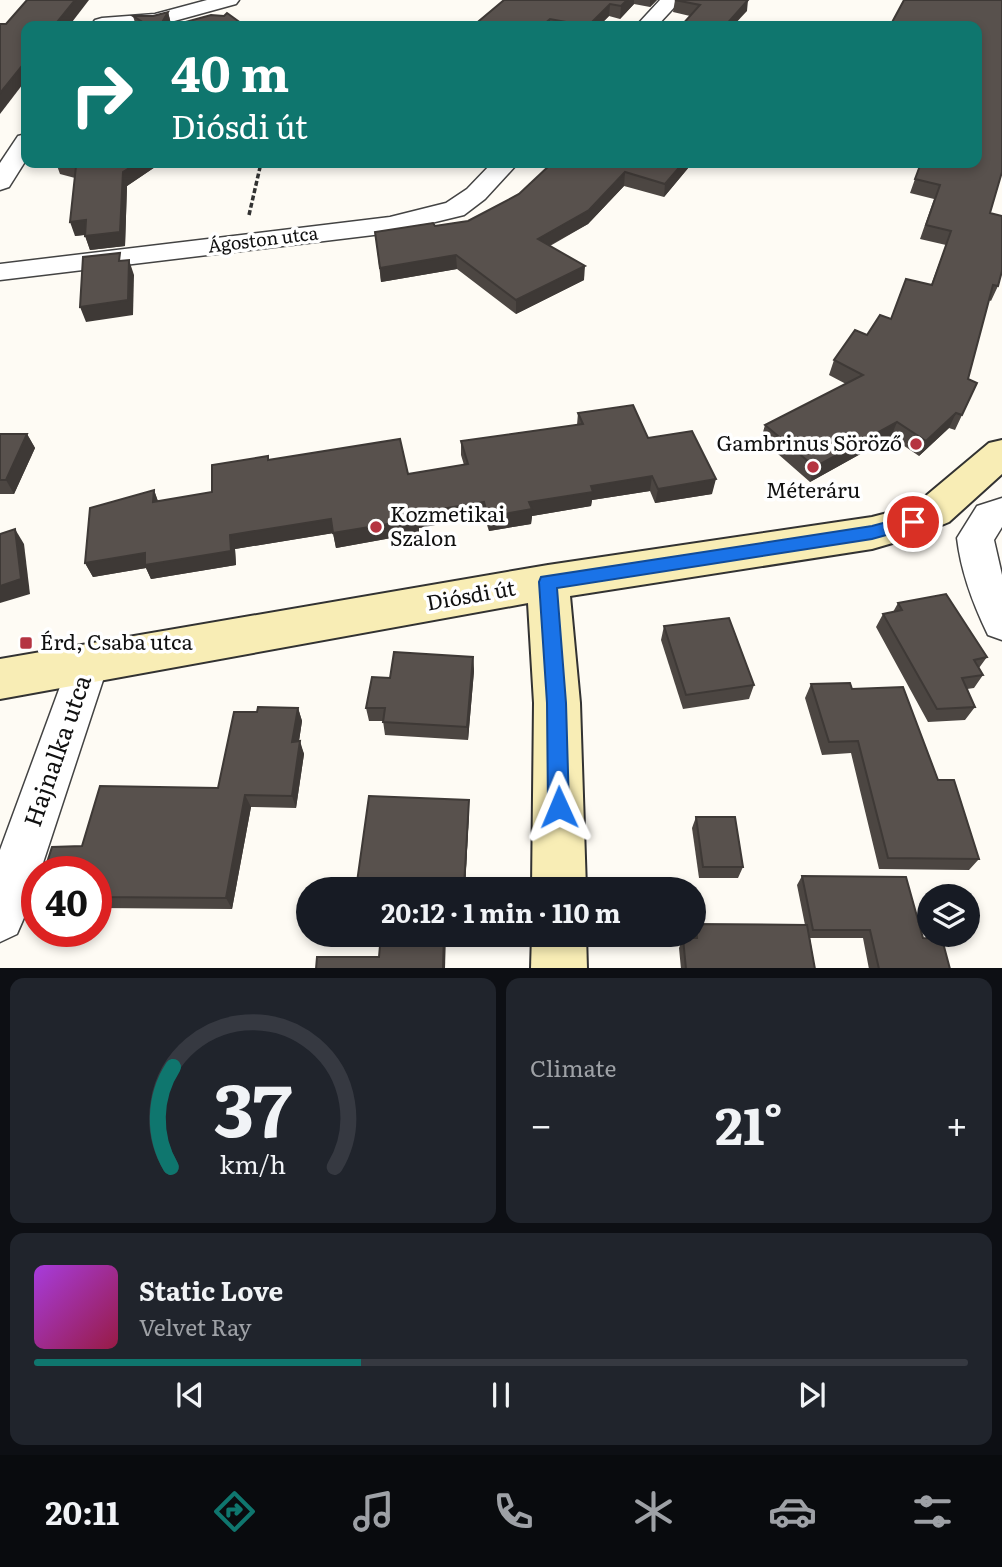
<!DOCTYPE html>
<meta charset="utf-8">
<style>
:root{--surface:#171b24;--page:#20242c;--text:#f1f3f6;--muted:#9ea1a6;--line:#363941;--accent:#0f766e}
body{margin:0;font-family:Literata,serif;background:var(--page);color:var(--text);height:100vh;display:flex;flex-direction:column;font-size:26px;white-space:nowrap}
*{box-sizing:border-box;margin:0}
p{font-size:23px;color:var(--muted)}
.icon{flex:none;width:38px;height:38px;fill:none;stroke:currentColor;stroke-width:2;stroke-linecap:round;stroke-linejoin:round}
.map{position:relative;height:968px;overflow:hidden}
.drawer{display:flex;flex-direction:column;gap:10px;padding:10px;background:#0d0f14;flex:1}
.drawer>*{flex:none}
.hud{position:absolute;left:21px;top:21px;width:961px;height:147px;border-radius:14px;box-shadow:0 4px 10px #0003;background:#0f766e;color:#fff;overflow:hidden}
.controls{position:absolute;left:917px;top:884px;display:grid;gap:14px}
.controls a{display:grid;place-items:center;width:63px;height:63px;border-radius:50%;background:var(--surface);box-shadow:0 4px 10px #0003;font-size:35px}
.speed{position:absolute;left:21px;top:856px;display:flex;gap:14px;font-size:35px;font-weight:700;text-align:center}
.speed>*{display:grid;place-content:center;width:91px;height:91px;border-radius:50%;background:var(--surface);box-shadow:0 4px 10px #0003;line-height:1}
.speed .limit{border:10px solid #d22;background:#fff;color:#111}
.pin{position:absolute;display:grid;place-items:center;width:60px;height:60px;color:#fff;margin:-30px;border:4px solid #fff;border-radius:50%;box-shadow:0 2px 7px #0007}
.me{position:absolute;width:77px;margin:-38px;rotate:359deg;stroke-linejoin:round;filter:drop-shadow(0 0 5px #0008)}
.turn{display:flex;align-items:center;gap:24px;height:147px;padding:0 35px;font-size:32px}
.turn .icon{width:91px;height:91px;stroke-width:2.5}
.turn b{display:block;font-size:49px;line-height:60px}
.big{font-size:52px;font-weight:700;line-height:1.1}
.drawer .widget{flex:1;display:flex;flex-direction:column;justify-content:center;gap:10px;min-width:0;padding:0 24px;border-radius:14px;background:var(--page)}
.drawer .dial{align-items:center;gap:0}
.dial svg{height:182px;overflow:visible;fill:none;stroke:var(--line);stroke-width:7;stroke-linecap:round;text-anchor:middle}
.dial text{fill:var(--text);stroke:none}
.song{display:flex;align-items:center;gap:21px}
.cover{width:84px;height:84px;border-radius:10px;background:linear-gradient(135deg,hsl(280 70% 55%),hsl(340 70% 35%))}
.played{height:7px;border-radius:4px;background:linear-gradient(90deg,var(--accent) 35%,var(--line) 35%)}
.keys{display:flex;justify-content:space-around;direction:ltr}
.heat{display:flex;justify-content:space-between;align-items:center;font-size:38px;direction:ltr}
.drawer .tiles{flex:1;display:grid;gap:10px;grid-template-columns:1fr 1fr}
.widget:last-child{grid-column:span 2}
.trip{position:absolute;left:296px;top:877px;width:410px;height:70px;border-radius:35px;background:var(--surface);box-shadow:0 4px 10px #0003;font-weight:700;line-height:70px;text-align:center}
.dock{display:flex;height:112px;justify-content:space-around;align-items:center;background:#090b0e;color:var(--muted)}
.dock .icon{width:49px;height:49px}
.dock .current{color:var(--accent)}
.dock b{font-size:32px;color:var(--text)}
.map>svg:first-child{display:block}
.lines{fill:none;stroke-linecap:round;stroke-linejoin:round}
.street-casing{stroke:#434343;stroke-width:3}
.secondary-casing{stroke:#323232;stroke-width:4}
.path{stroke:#323232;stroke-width:3.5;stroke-dasharray:5 2.5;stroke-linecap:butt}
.street{fill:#fff;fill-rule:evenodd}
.secondary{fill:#f8edb5;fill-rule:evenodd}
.wall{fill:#4c4642}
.shaded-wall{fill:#3e3936}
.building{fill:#58514d;stroke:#3e3936;stroke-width:2}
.route{fill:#1a73e8;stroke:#114b97;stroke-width:2}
.poi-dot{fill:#b53441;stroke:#fff;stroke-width:2.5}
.labels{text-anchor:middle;stroke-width:7;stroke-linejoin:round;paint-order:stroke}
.far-street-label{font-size:18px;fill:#101010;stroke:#fff}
.poi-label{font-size:21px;fill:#101010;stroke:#fff;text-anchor:start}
.street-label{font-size:21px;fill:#101010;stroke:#fff}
.near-street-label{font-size:24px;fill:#101010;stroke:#fff}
</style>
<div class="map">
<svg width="1002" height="969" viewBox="0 0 1002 969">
<rect width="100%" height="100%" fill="#fefbf4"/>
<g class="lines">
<defs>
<g id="street">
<polygon points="207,0 239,0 236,4 156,26 94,26 92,24 95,20 102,18 155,14"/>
<polygon points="660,0 681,0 657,26 636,26"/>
<polygon points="26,134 26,160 9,187 0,190 0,163 18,136"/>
<polygon points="492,163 518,163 485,199 464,215 390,233 0,280 0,264 390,217 446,203 467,189"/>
<path d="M 1002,498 L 1002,527 L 994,540 L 1002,575 L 1002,640 L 988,635 C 973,604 961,572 957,538 L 977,506 Z"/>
<path d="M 88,647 L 102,652 L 108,665 L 40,872 L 37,872 C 37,892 25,915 17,934 L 0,942 L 0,850 L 68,665 L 74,652 Z"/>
</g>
<g id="secondary">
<polygon points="1002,440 1002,474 949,522 913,537 872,549 570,596 580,703 586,889 532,889 534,703 528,603 0,699 0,659 548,565 872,517 903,509 921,500 989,443"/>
<polygon points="532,934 586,934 587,969 531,969"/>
</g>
</defs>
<use href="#street" class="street-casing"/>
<use href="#secondary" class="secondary-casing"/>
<polyline class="path" points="249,215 261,163"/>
<use href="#street" class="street"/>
<use href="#secondary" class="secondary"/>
</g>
<g class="wall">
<polygon points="504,0 657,0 650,7 634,4 620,19 609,16 599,26 473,26"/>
<polygon points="675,0 747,11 690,16 673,12"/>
<polygon points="1002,0 990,213 998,286 991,301 989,300 968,379 977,383 955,430 949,428 919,456 891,437 810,482 761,439 765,425 846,384 829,375 834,360 867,335 891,319 931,285 946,245 920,239 934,199 910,193 915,179"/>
<polygon points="168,12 171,24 170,26 136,26 133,16 153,16"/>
<polygon points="56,163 161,163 127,186 125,246 90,250 85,235 75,236 75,178 60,174"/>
<polygon points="552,163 689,163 689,167 664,197 624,186 588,224 550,246 584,280 516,314 457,269 381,282 375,232 435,226 468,221 519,194"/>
<polygon points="578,413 648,438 712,494 655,503 650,491 592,500 591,506 532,516 531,524 489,531 484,516 419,528 419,533 336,548 333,533 235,549 236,565 151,579 146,568 93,577 85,563 154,490 158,501 212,492 268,456 269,460 408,474 464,465 461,455 461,441 577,425"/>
<polygon points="0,434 27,434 35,448 14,494 0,494"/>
<polygon points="898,603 987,657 979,668 983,675 974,688 967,689 975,707 965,720 928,722 876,627 883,614 893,612"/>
<polygon points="664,626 754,685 749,699 683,709 661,640"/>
<polygon points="473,657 474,671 468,740 385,735 383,721 369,721 366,708 390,678"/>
<polygon points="811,684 852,689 938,780 979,859 969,870 879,869 851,753 822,755 805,698"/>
<polygon points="298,708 302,721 299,741 304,754 296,808 251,807 232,909 96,908 96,872 82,846 218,788 257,712"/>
<polygon points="469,812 465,889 359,889 357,882"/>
<polygon points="696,817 743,867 738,878 699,878 692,828"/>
<polygon points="802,876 923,938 950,969 869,969 863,938 810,938 815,969 681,969 679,948 683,938 692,938 691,934 693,934 693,931 696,924 805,925 797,885"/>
</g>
<g class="shaded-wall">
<polygon points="75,0 89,0 69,26 54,26"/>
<polygon points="627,0 634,0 634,4 620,19 621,6"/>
<polygon points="650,0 657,0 650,7"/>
<polygon points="748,0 747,11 733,26 725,26"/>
<polygon points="610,4 609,16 599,26 588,26"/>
<polygon points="168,12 171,24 170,26 160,26"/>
<polygon points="550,19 550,26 542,26"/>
<polygon points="26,61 26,80 0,114 0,93"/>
<polygon points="137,163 161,163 127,186 125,246 90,250 85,236 123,172"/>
<polygon points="683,163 689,163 689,167 664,197 665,184"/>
<polygon points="625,172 624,186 588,224 537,252 538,239"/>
<polygon points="86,220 91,234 75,236 70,222"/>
<polygon points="456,255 457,269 381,282 380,268"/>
<polygon points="129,260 134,275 133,315 86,322 80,307"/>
<polygon points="585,266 584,280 516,314 516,300"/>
<polygon points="956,413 949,428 919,456 926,441"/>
<polygon points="897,422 891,437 810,482 815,467"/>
<polygon points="27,434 35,448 14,494 6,480"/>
<polygon points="652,476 650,491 592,500 591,506 532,516 531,524 489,531 488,517 529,502 591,486"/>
<polygon points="716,479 712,494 655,503 658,489"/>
<polygon points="154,490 159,505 153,502"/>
<polygon points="484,502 484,516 419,528 419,533 336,548 333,533 417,513"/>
<polygon points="331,519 334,533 235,549 236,565 151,579 146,568 93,577 85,563 230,535"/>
<polygon points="15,529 24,544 30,594 0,603 0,586"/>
<polygon points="473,657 474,671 468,740 467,727"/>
<polygon points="298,708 302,721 297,754 292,742"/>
<polygon points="300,741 304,754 296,808 292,796"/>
<polygon points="245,795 251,807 232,909 226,898"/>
<polygon points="469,800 469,812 465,889 464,889"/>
<polygon points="444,934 446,934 445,969 443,969"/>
</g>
<g class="building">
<polygon points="27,0 75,0 54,26 26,26 26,61 0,93 0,24 6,24"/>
<polygon points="504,0 627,0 621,6 610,4 588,26 550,19 542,26 473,26"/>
<polygon points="675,0 748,0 725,26 681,26 700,5"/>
<polygon points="904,0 1002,0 1002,172 990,213 1002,216 1002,271 998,286 993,285 968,379 977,383 962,415 956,413 926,441 897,422 815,467 765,425 863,375 834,360 855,330 867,335 880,315 891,319 906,279 932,285 951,231 926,225 940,185 915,179 921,163 976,163 976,26 890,26"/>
<polygon points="168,12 160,26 149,26 133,16 153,16"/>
<polygon points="227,13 245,26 171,26 211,15 224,16"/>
<polygon points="65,163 137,163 123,172 120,232 85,236 86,220 70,222 76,166"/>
<polygon points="552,163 683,163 665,184 625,172 589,210 538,239 585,266 516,300 456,255 380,268 375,232 433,223 435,226 468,221 519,194"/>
<polygon points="120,253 119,261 129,260 128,300 80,307 83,257"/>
<polygon points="633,405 648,438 692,431 716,479 658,489 652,476 591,486 593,492 529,502 532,509 488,517 484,502 417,513 418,519 333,533 331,519 230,535 231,551 145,565 145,553 85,563 90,508 154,490 153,502 212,492 212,465 268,456 268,460 400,439 408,474 468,464 461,441 583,424 578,413"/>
<polygon points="0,434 27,434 6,480 0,480"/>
<polygon points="15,529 21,579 0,586 0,534"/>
<polygon points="946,594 987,657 974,660 983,675 962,678 975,707 937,709 883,614 902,610 898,603"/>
<polygon points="729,618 754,685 686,695 664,626"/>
<polygon points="394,652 473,657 467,727 383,722 385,708 366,708 372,677 390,678"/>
<polygon points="850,683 852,689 903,687 938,780 954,780 979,859 888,858 858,741 829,742 811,684"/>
<polygon points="258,707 298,708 292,742 300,741 292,796 245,795 226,898 96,897 96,872 44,872 52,847 82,846 100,786 218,788 234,712 257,712"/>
<polygon points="369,796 469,800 464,886 446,886 446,889 385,889 385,883 357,882"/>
<polygon points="696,817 735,817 743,867 703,867"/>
<polygon points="802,876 906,877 923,938 942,939 950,969 879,969 870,930 813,930"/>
<polygon points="696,924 807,925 815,969 686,969 683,938 697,938"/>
<polygon points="381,934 444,934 443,969 316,969 317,957 379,957"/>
</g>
<polygon class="route" points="913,515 919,517 921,522 919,526 872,539 557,588 566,703 569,807 566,814 559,817 551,814 548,807 547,703 539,582 541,577 872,526"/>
<g class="poi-dot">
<circle cx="916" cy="444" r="7"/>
<circle cx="813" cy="467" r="7"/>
<circle cx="376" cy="527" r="7"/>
<rect x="19" y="636" width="14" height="14" rx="3.5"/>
</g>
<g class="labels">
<g class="far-street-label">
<text transform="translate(263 240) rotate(-7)" y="6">Ágoston utca</text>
</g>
<g class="poi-label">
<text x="902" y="451" text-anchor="end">Gambrinus Söröző</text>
<text x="813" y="498" text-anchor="middle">Méteráru</text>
<text x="390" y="522">Kozmetikai<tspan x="390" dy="24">Szalon</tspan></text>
<text x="40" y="650">Érd, Csaba utca</text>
</g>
<g class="street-label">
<text transform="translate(471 596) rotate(-10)" y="7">Diósdi út</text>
</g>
<g class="near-street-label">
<text transform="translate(58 751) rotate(-71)" y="8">Hajnalka utca</text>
</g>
</g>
</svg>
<div class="controls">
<a><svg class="icon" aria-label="layers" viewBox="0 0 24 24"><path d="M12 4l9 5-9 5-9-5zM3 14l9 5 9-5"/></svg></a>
</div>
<div class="speed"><div class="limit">40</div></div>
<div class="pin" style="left:913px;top:522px;background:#d93025"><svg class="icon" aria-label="arrive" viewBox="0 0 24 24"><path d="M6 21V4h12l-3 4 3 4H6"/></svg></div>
<svg class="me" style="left:559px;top:807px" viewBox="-20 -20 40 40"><path d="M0-17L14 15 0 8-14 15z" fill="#1a73e8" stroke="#fff" stroke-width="4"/></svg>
<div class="trip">20:12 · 1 min · 110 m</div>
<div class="hud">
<div class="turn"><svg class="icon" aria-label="right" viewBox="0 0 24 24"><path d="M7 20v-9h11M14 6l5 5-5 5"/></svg><div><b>40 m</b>Diósdi út</div></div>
</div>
</div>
<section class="drawer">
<div class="tiles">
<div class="widget dial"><svg viewBox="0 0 100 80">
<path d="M14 69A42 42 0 1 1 86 69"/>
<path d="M14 69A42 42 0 0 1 15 25" stroke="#0f766e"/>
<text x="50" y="56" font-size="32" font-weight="700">37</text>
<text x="50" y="72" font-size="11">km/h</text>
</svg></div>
<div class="widget"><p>Climate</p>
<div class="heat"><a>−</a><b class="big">21°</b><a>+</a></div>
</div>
<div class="widget">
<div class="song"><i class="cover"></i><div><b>Static Love</b><p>Velvet Ray</p></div></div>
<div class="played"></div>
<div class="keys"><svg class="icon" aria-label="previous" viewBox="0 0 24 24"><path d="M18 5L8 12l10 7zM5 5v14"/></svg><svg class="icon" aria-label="pause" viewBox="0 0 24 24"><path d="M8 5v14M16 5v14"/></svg><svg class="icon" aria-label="next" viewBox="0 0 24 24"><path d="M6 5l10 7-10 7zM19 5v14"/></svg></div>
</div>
</div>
</section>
<nav class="dock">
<b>20:11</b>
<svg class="icon current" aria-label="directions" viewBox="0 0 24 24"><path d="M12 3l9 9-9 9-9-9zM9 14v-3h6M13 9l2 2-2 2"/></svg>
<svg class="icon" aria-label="music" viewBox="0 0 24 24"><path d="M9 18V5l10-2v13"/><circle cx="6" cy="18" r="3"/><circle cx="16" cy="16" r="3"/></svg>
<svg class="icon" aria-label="phone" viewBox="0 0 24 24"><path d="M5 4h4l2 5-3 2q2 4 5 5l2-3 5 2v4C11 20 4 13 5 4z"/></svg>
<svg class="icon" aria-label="climate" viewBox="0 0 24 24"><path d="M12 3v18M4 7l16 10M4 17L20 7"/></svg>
<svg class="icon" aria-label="car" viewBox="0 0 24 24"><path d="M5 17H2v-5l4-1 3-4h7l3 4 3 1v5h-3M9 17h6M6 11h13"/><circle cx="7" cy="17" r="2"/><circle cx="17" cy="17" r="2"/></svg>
<svg class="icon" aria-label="filters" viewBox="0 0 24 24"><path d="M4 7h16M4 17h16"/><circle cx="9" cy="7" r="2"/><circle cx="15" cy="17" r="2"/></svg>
</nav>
